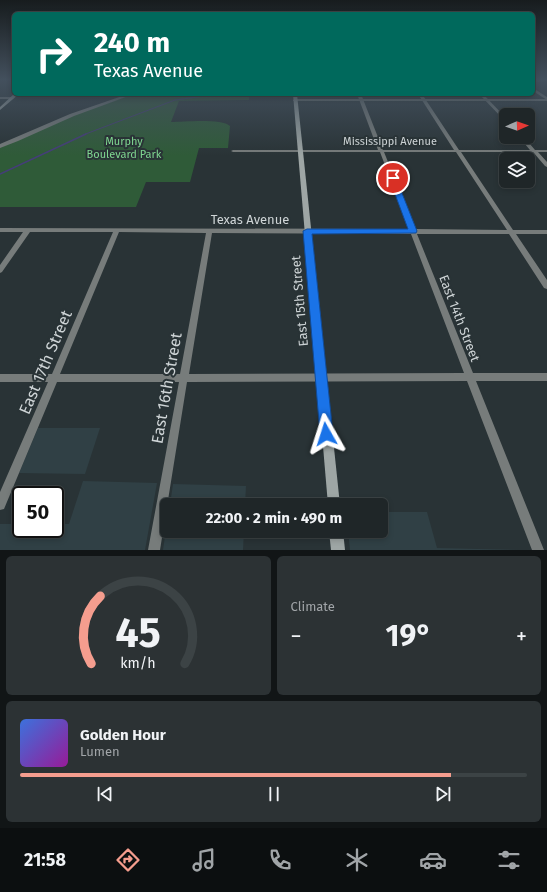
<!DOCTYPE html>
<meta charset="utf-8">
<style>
:root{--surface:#1f2628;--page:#2c3234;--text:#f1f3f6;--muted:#a1a5a8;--line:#3c4345;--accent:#f59d8e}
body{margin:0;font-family:"Fira Sans",sans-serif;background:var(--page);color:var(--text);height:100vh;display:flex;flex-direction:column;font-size:15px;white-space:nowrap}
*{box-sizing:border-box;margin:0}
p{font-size:13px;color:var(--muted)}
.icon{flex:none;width:22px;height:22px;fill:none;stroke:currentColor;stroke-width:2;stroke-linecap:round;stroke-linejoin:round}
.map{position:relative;height:550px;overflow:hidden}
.sheet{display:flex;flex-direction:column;gap:6px;padding:6px;background:#111516;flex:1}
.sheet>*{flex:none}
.banner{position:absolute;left:12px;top:12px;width:523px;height:84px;border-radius:6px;box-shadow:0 2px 6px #0003,0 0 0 1px var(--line);background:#00695c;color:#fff;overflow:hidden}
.needle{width:26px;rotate:88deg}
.controls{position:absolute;left:499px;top:108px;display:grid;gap:8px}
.controls a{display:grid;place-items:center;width:36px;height:36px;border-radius:6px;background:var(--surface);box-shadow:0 2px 6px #0003,0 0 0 1px var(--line);font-size:20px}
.speed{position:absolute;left:12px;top:486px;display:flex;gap:8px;font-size:20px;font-weight:700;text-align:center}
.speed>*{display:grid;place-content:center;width:52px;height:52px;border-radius:50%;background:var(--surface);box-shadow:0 2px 6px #0003,0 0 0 1px var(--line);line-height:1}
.speed .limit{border:2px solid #111;border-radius:6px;background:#fff;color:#111}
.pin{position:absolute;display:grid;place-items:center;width:34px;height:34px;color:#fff;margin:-17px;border:2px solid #fff;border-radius:50%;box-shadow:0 1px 4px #0007}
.me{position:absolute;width:44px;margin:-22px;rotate:354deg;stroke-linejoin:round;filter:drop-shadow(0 0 3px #0008)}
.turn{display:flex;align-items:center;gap:14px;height:84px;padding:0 16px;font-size:18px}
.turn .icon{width:52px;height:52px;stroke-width:2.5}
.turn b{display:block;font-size:28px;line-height:34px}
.big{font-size:30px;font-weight:700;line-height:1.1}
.sheet .card{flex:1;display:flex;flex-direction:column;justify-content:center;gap:6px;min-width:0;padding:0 14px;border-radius:6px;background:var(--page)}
.sheet .dial{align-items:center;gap:0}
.dial svg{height:104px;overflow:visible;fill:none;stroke:var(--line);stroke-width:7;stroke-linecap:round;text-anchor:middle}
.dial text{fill:var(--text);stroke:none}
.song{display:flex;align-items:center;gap:12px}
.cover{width:48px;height:48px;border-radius:6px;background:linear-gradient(135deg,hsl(220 70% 55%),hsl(300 70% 35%))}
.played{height:4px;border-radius:2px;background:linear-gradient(90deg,var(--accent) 85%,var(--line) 85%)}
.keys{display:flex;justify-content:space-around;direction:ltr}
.heat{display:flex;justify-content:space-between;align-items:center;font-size:22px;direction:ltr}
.sheet .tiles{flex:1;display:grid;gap:6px;grid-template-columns:1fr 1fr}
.card:last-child{grid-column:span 2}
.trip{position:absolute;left:160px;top:498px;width:228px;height:40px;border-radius:6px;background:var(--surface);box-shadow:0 2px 6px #0003,0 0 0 1px var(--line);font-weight:700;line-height:40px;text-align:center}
.dock{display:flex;height:64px;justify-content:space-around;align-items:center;background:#0c0f10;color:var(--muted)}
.dock .icon{width:28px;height:28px}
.dock .on{color:var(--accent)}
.dock b{font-size:18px;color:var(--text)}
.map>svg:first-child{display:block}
.built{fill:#304045}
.green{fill:#2f5b38}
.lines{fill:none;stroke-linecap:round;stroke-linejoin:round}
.stream-far1{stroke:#453d7a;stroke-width:1}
.stream{stroke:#453d7a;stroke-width:1.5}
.minor{fill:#777c7b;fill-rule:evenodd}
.tertiary{fill:#777c7b;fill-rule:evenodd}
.secondary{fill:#9ea6a5;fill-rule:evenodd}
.route{fill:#1a73e8;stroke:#114b97}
.labels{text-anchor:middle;stroke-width:4;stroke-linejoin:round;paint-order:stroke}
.far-park-label{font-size:11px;fill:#7fd690;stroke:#293336}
.far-street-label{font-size:11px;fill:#ced4d6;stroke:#293336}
.street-label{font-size:13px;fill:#ced4d6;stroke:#293336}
.near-street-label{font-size:16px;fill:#ced4d6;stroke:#293336}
</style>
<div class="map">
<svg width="547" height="550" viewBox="0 0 547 550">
<rect width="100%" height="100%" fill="#293336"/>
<g class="built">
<polygon points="38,428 100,428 85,474 19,473"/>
<polygon points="83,481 157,483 145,550 0,550 0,524 21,524 21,529 55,529 55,524 69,524"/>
<polygon points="173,484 246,486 245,505 170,505"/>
<polygon points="381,512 427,512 437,548 519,550 350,550 348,531 381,531"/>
<polygon points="167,523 167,531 244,531 243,550 163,550"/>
</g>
<path class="green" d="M 134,94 L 258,94 L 249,97 L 249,100 L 179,101 L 171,122 C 183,122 222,118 230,126 L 228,148 L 199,148 L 190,182 L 146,182 L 136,207 L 0,207 L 0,147 L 76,114 Z"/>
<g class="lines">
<polyline class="stream-far1" points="83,135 175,100 219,94"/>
<polyline class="stream" points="0,174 86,134"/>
<g class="minor">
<polygon points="547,79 547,81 533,82 533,80"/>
<polygon points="533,88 547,97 547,100 533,91"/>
<path d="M 357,94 L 361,94 L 383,150 L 454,150 L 418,94 L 422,94 L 459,150 L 530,150 L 519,137 L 524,137 L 535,150 L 547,150 L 547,152 L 538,152 L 547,162 L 547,167 L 545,166 L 533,152 L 461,152 L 513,230 L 547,230 L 547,234 L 516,234 L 547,280 L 547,289 L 544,288 L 509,234 L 417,234 L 473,373 L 547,373 L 547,381 L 476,381 L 544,550 L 532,550 L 467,381 L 187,382 L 160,550 L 148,550 L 179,382 L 57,382 L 4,509 L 0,510 L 0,492 L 48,382 L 0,382 L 0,374 L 52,374 L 113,232 L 30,232 L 2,272 L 0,273 L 0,265 L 23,232 L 0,232 L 0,228 L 409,229 L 380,152 L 233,152 L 231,151 L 233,150 L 378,150 ZM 384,152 L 456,152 L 507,230 L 415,229 ZM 119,232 L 206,233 L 180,374 L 60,374 ZM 212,233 L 411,234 L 464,373 L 189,374 Z"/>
<polygon points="479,94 483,94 506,118 506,122"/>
<polygon points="0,97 12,97 14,98 12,99 0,99"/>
</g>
<g class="tertiary">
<polygon points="128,94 134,94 74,116 18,141 0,148 0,144 70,114"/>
<polygon points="295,99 547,99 547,101 293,101 293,100"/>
</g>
<g class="secondary">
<polygon points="14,94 19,94 0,110 0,107"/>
<polygon points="293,94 297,94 340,505 328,505"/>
<polygon points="329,531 343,531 345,550 331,550"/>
</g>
</g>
<linearGradient id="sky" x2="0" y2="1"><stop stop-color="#171c1e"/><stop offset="0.51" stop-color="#43505d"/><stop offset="1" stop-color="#43505d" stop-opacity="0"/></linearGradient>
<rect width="547" height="156" fill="url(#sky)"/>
<polygon class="route" points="393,175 396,178 417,231 416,233 312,234 333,434 331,439 326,441 322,439 320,434 303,231 307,229 408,229 389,178"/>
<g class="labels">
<g class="far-park-label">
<text x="124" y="145">Murphy<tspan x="124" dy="13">Boulevard Park</tspan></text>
</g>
<g class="far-street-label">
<text x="390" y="145">Mississippi Avenue</text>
</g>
<g class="street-label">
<text x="250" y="224">Texas Avenue</text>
<text transform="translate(299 301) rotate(-95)" y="5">East 15th Street</text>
<text transform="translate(460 318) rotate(69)" y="5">East 14th Street</text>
</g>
<g class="near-street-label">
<text transform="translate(45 362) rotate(-67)" y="6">East 17th Street</text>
<text transform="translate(166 388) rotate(-80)" y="6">East 16th Street</text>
</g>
</g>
</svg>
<div class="controls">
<a><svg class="needle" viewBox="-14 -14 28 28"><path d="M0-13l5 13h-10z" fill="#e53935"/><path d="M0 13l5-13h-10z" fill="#a1a5a8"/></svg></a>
<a><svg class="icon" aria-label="layers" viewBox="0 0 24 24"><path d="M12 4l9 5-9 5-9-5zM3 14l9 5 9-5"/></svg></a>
</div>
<div class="speed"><div class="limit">50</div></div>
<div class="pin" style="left:393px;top:178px;background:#d93025"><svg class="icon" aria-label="arrive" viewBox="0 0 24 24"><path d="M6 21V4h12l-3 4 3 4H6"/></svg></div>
<svg class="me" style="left:326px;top:434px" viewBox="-20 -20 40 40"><path d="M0-17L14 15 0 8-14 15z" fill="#1a73e8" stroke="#fff" stroke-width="4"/></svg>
<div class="trip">22:00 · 2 min · 490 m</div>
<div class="banner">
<div class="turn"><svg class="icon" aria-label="right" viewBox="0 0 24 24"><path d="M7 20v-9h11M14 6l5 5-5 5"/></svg><div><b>240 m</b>Texas Avenue</div></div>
</div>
</div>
<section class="sheet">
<div class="tiles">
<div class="card dial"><svg viewBox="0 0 100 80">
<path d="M14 69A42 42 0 1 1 86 69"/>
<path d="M14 69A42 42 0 0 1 21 17" stroke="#f59d8e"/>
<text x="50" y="56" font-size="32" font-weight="700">45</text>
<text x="50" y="72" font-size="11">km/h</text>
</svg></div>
<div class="card"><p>Climate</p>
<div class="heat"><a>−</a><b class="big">19°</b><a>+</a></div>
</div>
<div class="card">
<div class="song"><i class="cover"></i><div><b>Golden Hour</b><p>Lumen</p></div></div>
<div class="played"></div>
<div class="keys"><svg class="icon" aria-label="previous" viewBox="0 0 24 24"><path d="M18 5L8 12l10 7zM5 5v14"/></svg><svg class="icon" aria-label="pause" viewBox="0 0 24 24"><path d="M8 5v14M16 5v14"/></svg><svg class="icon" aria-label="next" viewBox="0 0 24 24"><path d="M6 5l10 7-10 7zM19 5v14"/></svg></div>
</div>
</div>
</section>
<nav class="dock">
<b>21:58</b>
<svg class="icon on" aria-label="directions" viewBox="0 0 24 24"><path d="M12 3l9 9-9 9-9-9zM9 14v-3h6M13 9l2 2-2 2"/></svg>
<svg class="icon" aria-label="music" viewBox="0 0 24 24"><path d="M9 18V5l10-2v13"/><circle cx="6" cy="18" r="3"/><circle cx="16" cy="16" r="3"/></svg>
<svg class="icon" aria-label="phone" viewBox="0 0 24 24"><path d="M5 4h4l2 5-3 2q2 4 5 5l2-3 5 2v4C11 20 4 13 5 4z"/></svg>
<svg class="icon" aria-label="climate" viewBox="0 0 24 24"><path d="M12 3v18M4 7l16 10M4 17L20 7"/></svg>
<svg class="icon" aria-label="car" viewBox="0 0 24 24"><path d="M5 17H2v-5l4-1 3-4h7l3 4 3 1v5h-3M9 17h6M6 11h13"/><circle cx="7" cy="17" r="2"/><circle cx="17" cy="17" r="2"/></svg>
<svg class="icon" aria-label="filters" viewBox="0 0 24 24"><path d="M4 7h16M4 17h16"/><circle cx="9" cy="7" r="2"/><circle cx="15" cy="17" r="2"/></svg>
</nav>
